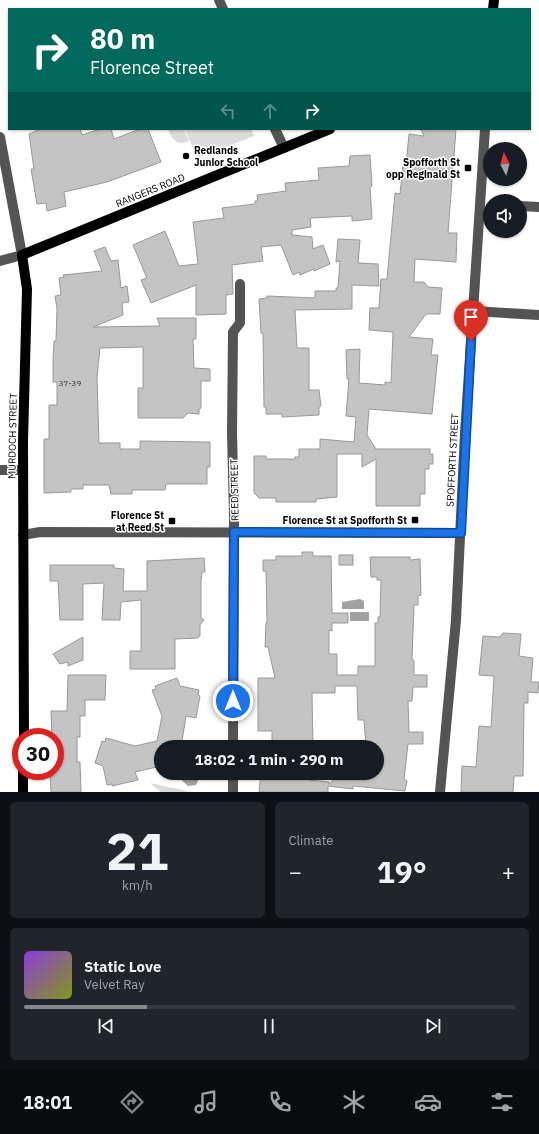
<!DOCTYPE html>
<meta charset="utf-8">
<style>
:root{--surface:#171b24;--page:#20242c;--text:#f1f3f6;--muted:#9ea1a6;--line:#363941;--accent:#858687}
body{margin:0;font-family:"IBM Plex Sans",sans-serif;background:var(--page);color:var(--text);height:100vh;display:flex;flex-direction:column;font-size:15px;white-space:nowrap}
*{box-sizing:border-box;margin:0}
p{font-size:13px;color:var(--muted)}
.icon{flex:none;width:22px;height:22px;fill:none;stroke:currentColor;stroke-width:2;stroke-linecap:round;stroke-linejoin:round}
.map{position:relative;height:792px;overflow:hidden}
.sheet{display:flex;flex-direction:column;gap:10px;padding:10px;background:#0d0f14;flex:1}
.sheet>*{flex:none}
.hud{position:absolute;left:8px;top:8px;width:523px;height:122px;border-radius:0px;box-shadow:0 1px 3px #0004;background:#00695c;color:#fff;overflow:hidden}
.needle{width:26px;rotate:354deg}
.tools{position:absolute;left:483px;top:142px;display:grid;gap:8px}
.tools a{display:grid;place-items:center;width:44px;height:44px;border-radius:50%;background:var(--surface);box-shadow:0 1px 3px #0004;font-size:20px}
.speed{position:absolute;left:12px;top:728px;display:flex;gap:8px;font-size:20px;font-weight:700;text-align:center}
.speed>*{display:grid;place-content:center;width:52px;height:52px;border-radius:50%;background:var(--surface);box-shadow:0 1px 3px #0004;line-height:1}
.speed .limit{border:6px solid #d22;background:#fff;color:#111}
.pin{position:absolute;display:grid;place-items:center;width:34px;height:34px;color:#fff;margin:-41px -17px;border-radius:50% 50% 50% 0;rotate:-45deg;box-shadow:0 0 4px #0007}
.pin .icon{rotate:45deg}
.me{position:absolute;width:44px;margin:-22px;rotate:0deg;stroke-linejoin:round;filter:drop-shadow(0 0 3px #0008)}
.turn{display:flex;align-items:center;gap:14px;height:84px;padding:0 16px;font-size:18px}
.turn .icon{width:52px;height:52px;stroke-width:2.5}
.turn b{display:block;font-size:28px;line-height:34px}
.lanes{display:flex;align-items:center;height:38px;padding:0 16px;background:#0003;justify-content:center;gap:20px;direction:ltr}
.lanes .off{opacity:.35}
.big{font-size:30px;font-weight:700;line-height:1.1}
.sheet .tile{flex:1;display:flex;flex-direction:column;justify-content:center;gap:6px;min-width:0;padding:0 14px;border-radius:6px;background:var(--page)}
.sheet .dial{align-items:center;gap:0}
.dial b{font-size:52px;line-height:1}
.song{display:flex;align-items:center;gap:12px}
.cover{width:48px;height:48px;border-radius:6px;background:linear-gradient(135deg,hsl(270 70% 55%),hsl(70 70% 35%))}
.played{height:4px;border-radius:2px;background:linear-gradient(90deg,var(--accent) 25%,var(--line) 25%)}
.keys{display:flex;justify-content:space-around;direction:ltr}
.heat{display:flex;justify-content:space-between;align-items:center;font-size:22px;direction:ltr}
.sheet .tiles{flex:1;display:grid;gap:10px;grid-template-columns:1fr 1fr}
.tile:last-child{grid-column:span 2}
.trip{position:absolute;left:154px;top:740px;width:230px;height:40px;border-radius:20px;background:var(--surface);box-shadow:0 1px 3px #0004;font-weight:700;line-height:40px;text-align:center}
.menu{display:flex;height:64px;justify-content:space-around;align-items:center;background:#090b0e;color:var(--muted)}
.menu .icon{width:28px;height:28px}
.menu .current{color:var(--accent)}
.menu b{font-size:18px;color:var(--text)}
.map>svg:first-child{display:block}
.green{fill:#dbdbdb}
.water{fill:#a2a2a2}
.building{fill:#c4c4c4;stroke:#989898}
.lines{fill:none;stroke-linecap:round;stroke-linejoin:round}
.minor{stroke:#545454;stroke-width:10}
.major{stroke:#000;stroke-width:10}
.route-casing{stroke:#114b97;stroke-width:10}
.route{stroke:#1a73e8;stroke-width:7}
.poi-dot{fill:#000;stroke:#fff;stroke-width:1.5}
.labels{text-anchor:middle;stroke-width:3;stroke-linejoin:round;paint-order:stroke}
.number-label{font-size:8px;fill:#313131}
.poi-label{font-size:10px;font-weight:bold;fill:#000;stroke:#fff;text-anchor:end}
.street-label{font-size:10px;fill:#000;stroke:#fff}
</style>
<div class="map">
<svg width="539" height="792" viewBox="0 0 539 792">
<rect width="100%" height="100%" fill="#fff"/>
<g class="green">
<path d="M 168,129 L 184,129 L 189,141 C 176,146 172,140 168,129 Z"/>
<polygon points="185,129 251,129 254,136 197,158"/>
<polygon points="150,783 192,792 161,792"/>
</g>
<g class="water">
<polygon points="360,599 364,601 364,609 342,609 342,602"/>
<rect x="350" y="612" width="19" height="9"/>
<polygon points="180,773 202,773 196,785 188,786 177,776"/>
</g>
<g class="building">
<polygon points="41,129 80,129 82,135 100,129 111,129 114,139 140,129 148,129 161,162 107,182 64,192 66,206 47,211 46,203 37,204 31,169 34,169 29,134"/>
<polygon points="421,129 456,129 448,233 457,233 456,262 415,259 414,282 424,282 428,287 442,288 440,314 426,314 409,337 433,339 431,355 438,355 432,414 369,409 367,435 376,449 430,449 430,454 433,454 433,464 429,464 429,469 425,469 425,494 420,494 420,506 376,506 376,459 362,467 362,454 337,454 337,497 316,499 316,502 276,502 276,498 259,498 254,493 254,456 266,456 266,459 295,459 295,457 299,457 299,449 320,449 320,439 354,442 356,417 346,416 349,379 347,379 346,350 360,349 359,383 385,385 385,382 391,383 393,332 369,330 370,308 379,308 381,279 387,279 395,193 400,194 403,165 406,165 409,134 424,136"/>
<polygon points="370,155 372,186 370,187 372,219 352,221 352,216 310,218 311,227 292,230 292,235 312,237 313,249 323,245 330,264 314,271 314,269 300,275 299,272 293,275 281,245 261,247 263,261 232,265 233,294 226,295 226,314 196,315 196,285 151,303 141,280 147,278 133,245 165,231 179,266 198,264 193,222 224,218 222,208 255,204 255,201 258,201 257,195 286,191 285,183 319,180 318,168 349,166 350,156"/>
<polygon points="338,239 360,240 358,263 378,264 379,286 352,285 352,309 295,310 297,348 309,348 309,390 319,390 321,406 319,406 319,415 282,417 282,414 266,414 266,407 264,407 263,333 261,333 259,299 267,298 267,296 315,298 315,291 336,291 336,288 338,288 340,261 336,262"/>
<polygon points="105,247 111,261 118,260 121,288 127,286 129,302 122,303 123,315 93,327 160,326 157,318 196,318 196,339 193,339 194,368 210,369 210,381 201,381 201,408 199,409 199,414 188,413 183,418 138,418 138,388 143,388 143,347 100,348 97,377 99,443 120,443 120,449 140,449 140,441 210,442 210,467 207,467 207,484 166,484 165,490 132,490 132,494 111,494 109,485 83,485 83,489 71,489 71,492 44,493 44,439 49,439 49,405 57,405 57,382 53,382 53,361 54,341 56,341 57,309 55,296 61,295 59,278 64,277 63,275 102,271 94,251"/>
<polygon points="302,552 313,552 313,556 331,556 332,613 348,613 348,623 332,623 332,631 329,630 329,654 337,654 337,675 358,675 358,666 375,666 375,623 378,623 378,617 380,617 381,580 377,580 377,577 371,577 370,557 410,557 410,560 420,559 421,595 418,596 418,605 414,605 412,658 414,661 414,675 427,675 427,687 413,687 412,701 408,701 409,732 423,732 423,744 408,744 404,779 407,781 405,791 353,786 353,789 328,786 328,792 259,792 261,773 287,773 286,775 309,777 309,780 329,782 329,784 342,773 377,773 377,747 366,747 364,720 358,720 357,686 335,686 335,693 312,693 313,747 272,747 272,731 258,731 258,678 275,678 268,647 265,647 266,623 267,623 266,571 263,571 263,560 276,560 276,556 302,556"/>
<rect x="339" y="555" width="14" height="10"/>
<polygon points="204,558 205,572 202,572 201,582 201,618 204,620 200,625 200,636 197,638 175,639 175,669 130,669 130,651 141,651 141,600 121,602 120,620 102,620 104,583 83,584 83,620 60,620 58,581 50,581 50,565 114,565 114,568 124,569 123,591 147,591 147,561"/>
<polygon points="503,633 521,634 519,656 533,658 531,682 539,682 538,693 528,692 528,703 524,703 523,776 514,776 513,792 461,792 462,766 476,767 479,726 491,727 494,676 479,675 483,636 500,637"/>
<polygon points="83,637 83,660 68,666 68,662 60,664 53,654"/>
<polygon points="68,675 106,675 105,700 85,700 85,716 80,716 80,737 77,737 77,762 80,762 81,792 51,792 50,775 52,775 52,771 55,771 55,737 52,737 51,711 67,711"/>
<polygon points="177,678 180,686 199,690 198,695 200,696 196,718 186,716 181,747 161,747 161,766 135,772 138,780 112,786 112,784 107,785 103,766 95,763 102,741 105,742 106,738 135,746 157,741 162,716 152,690 156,689 155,686"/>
</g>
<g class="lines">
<g class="minor">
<polyline points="219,0 223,9"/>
<polyline points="275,129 284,148"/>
<polyline points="0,137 22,255 0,261"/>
<polyline points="520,206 539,207"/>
<polyline points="473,311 539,315"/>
<polyline points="0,470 23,470"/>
<polyline points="23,535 40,532 461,533"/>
<polyline points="233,747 234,514 232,433 233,332 240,323 240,284"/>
<polyline points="233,792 233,773"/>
<polyline points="440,792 456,620 465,433 485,129"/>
</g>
<g class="major">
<polyline points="493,9 494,0"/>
<polyline points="24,737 23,441 27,289 22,255 330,129"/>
<polyline points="23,792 23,771"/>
</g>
</g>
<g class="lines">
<defs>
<polyline id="route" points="233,701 234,532 461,533 471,341"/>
</defs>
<use href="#route" class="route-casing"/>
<use href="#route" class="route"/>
</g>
<g class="poi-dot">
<circle cx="186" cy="156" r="4"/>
<rect x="464" y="164" width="8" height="8" rx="2"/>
<rect x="411" y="516" width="8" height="8" rx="2"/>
<rect x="168" y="517" width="8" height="8" rx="2"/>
</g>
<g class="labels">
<g class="number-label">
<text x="70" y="386">37-39</text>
</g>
<g class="poi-label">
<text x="194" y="154" text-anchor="start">Redlands<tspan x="194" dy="12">Junior School</tspan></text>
<text x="460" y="166">Spofforth St<tspan x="460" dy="12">opp Reginald St</tspan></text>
<text x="164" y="519">Florence St<tspan x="164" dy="12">at Reed St</tspan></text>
<text x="407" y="524">Florence St at Spofforth St</text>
</g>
<g class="street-label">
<text transform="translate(150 190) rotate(-22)" y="4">RANGERS ROAD</text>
<text transform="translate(12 436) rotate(-89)" y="4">MURDOCH STREET</text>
<text transform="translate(452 460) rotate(-87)" y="4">SPOFFORTH STREET</text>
<text transform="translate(234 490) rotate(-91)" y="4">REED STREET</text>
</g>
</g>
</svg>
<div class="tools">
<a><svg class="needle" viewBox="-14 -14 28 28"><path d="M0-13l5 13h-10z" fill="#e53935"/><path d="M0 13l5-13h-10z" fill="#9ea1a6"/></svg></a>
<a><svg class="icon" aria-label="sound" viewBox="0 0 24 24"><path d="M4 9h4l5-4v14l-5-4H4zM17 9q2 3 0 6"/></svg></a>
</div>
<div class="speed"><div class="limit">30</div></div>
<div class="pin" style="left:471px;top:341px;background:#d93025"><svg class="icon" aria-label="arrive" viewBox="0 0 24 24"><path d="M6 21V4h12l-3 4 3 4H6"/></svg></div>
<svg class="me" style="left:233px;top:701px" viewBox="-20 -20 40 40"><circle r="17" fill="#1a73e8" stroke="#fff" stroke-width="3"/><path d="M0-11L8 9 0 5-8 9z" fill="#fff"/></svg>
<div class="trip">18:02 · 1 min · 290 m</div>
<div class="hud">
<div class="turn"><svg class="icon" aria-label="right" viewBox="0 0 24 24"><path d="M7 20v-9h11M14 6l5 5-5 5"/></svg><div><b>80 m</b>Florence Street</div></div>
<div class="lanes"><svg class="icon off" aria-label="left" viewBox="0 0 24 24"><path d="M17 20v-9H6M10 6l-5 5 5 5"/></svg><svg class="icon off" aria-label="ahead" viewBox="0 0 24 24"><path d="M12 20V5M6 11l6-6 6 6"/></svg><svg class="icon" aria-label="right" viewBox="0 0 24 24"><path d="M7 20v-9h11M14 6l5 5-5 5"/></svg></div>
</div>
</div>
<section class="sheet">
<div class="tiles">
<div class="tile dial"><b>21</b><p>km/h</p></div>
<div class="tile"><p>Climate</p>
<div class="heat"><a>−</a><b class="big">19°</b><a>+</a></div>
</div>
<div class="tile">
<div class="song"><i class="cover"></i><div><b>Static Love</b><p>Velvet Ray</p></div></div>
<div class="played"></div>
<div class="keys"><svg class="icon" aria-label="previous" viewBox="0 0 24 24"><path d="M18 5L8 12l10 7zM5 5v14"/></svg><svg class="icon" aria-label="pause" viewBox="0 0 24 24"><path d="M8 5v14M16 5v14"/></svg><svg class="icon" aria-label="next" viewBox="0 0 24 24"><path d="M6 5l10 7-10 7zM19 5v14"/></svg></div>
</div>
</div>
</section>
<nav class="menu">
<b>18:01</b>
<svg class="icon current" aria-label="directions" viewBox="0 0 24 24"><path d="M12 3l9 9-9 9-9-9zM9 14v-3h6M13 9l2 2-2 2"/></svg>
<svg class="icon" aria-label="music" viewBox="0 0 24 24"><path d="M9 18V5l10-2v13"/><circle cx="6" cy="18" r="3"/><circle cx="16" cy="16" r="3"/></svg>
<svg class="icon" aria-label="phone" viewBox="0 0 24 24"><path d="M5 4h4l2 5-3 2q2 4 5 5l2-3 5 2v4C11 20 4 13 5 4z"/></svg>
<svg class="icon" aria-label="climate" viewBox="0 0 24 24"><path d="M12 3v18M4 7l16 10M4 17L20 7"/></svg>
<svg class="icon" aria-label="car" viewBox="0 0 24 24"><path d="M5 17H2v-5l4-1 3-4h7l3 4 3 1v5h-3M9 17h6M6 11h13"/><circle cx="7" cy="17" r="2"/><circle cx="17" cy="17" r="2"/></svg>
<svg class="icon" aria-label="filters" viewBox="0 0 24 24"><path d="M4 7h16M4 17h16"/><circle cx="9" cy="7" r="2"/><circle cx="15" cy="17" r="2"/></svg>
</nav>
